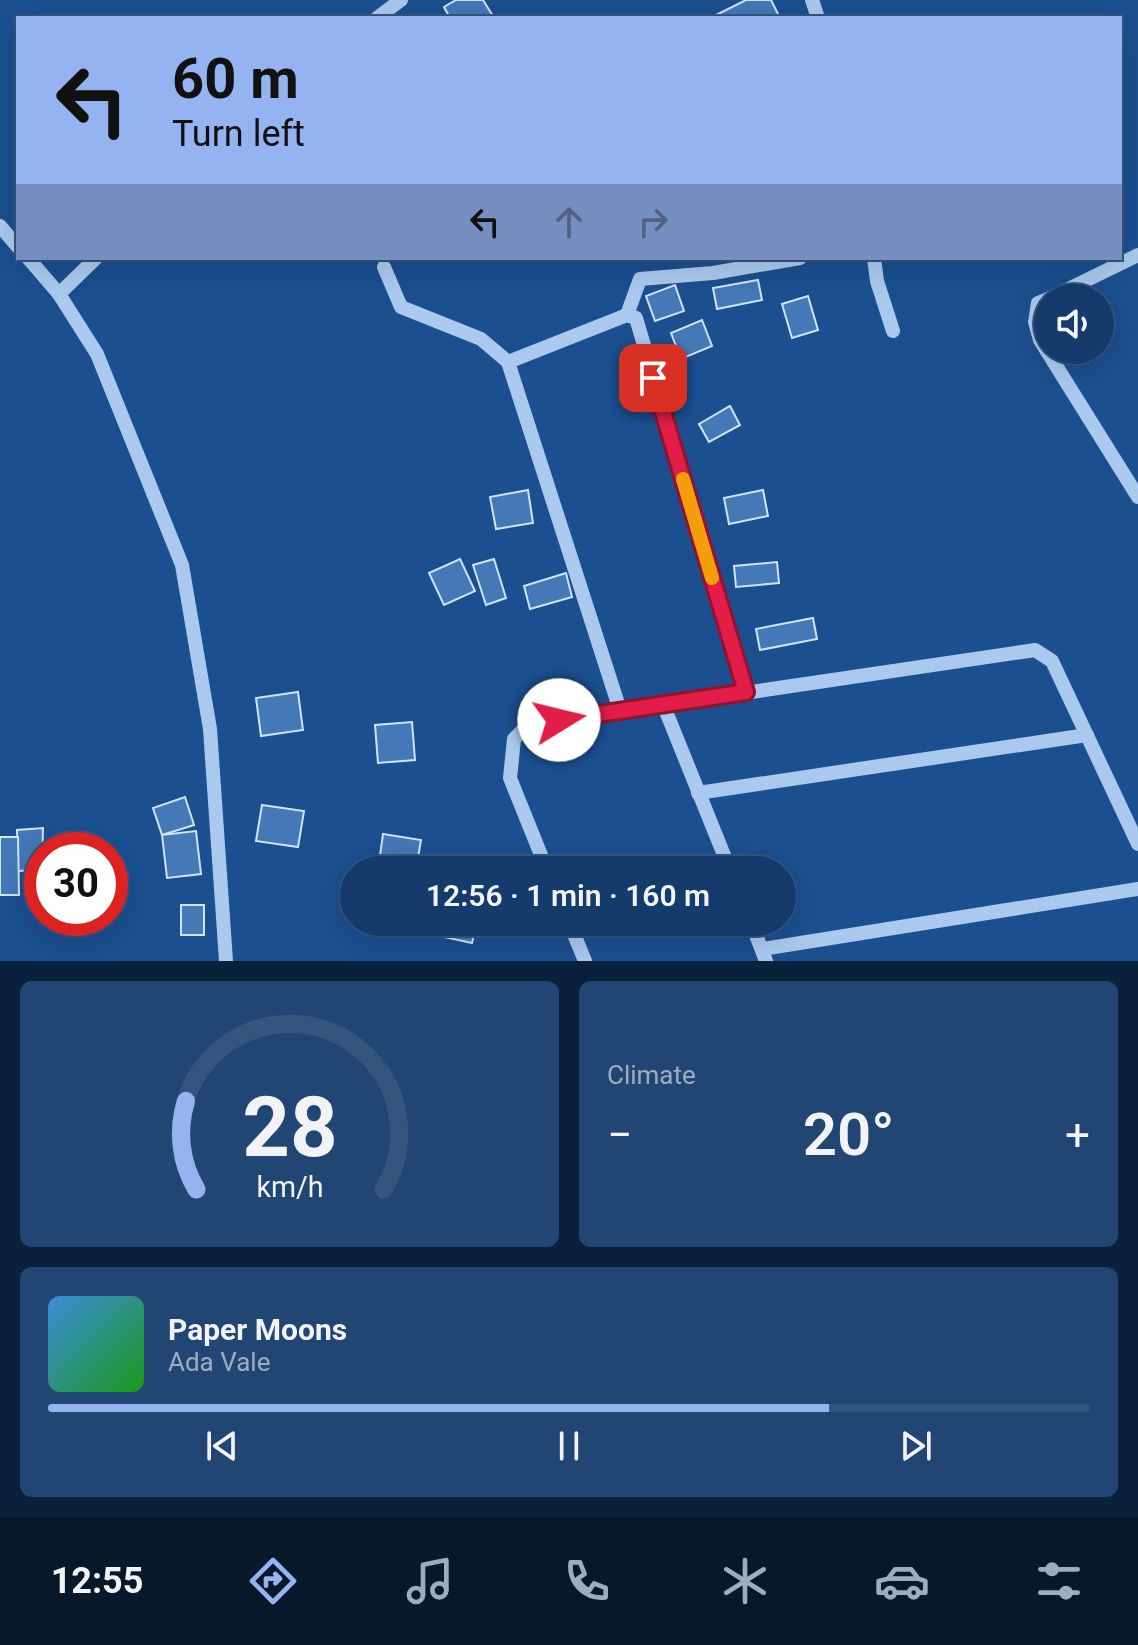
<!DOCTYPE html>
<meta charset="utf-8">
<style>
:root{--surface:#143b6b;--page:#214673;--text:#f1f3f6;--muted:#9dadc1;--line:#33557e;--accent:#95b2f1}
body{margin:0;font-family:Roboto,sans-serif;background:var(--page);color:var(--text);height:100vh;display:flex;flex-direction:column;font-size:30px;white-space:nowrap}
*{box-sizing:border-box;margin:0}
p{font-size:26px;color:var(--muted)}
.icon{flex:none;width:44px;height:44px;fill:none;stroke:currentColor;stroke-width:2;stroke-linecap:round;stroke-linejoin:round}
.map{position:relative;height:961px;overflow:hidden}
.sheet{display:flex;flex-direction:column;gap:20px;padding:20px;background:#0b203b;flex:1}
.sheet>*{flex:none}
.guide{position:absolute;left:16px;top:16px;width:1106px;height:244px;border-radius:0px;box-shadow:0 8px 32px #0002,0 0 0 2px var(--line);background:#95b2f1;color:#111;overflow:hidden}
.tools{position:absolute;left:1034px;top:284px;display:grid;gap:16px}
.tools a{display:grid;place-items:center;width:80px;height:80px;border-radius:50%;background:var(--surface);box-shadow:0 8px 32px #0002,0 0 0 2px var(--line);font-size:40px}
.speed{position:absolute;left:24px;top:832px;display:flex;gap:16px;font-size:40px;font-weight:700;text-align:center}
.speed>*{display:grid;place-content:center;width:104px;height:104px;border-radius:50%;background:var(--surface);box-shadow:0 8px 32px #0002,0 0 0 2px var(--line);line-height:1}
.speed .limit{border:12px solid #d22;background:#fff;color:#111}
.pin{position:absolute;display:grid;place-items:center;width:68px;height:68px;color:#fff;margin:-34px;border-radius:16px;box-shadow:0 4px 12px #0006}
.me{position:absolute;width:88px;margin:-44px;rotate:81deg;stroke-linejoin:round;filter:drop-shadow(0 0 6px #0008)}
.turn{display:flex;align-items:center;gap:28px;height:168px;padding:0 24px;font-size:36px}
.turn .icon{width:104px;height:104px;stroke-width:2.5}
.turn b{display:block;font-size:56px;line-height:68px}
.lanes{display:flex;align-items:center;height:76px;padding:0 24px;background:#0003;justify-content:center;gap:40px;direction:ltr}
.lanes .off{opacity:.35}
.big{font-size:60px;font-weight:600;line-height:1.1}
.sheet .card{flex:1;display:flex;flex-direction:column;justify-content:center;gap:12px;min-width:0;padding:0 28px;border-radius:12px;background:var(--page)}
.sheet .dial{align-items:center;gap:0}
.dial svg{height:208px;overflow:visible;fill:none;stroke:var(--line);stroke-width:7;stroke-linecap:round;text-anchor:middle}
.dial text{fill:var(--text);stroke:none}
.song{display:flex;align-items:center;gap:24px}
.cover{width:96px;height:96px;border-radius:12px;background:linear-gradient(135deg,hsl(210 70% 55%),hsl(120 70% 35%))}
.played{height:8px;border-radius:4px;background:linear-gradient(90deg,var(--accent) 75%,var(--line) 75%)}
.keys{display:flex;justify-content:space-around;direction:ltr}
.heat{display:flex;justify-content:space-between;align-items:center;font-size:44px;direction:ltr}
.sheet .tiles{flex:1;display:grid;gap:20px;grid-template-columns:1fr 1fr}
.card:last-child{grid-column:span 2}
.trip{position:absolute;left:340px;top:856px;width:456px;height:80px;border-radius:40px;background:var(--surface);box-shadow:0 8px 32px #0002,0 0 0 2px var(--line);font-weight:600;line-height:80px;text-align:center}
.dock{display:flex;height:128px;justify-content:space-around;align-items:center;background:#08182b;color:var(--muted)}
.dock .icon{width:56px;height:56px}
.dock .selected{color:var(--accent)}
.dock b{font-size:36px;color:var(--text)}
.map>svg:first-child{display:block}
.building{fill:#4478b7;stroke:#cfe3fa;stroke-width:2}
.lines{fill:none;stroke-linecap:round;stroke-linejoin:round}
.minor{stroke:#a9c9ee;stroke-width:14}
.route-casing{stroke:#92132f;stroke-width:20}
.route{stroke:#e11d48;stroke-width:14}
.slow{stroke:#f59e0b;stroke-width:14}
</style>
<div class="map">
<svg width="1138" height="961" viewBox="0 0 1138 961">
<rect width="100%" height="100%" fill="#1b4f8f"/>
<g class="building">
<polygon points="456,0 483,0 493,16 489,18 450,18 444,7"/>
<polygon points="746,0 771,0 780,18 710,18"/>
<polygon points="758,280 762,300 717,309 713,288"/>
<polygon points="675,285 684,311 655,321 646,296"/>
<polygon points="808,296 818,330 792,338 782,304"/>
<polygon points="702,320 712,346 681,359 671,333"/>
<polygon points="730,406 740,425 709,442 699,424"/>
<polygon points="528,490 533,523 496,529 490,497"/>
<polygon points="763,490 768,516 729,524 724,498"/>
<polygon points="460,559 475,591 444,605 429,573"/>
<polygon points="494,559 506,598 486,605 473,565"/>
<polygon points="777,562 779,583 736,587 734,566"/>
<polygon points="566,573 572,597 530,609 524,586"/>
<polygon points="813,618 817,639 760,650 756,629"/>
<polygon points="298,692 303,730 261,736 256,698"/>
<polygon points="412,722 415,760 378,763 375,725"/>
<polygon points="185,797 194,825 162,835 153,808"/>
<polygon points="262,805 304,811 298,847 256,841"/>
<polygon points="43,828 42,870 18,871 17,830"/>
<polygon points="196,831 201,874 167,878 162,835"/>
<polygon points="383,834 421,840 416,870 378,870"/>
<polygon points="0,837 18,837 19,895 0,895"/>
<rect x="181" y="905" width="23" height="30"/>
<polygon points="438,922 477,922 472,943 435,935"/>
</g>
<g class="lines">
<g class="minor">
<polyline points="812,0 818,18"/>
<polyline points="377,18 401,0"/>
<polyline points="0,226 18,247"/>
<polyline points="28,258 59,294 97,354 182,565 210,729 226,961"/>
<polyline points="874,258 877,281 893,331"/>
<polyline points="384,267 401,307 481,339 508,362 620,710"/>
<polyline points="59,294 96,258"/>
<polyline points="1050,298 1138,255"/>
<polyline points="1048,299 1038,303 1035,322 1040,340 1138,497"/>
<polyline points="627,315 640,279 713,273 800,258"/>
<polyline points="508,362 627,315 636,318 746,692"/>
<polyline points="663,704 730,870"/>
<polyline points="698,793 1087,735"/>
<polyline points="547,870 510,778 514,739 528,725 1035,650 1052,661 1138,844"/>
<polyline points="569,922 585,961"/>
<polyline points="751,922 766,961"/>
<polyline points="762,949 1138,889"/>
</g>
</g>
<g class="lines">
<defs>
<polyline id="route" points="559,720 746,692 653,378"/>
</defs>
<use href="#route" class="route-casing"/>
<use href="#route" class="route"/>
<polyline class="slow" points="683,479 712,578"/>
</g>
</svg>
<div class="tools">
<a><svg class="icon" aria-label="sound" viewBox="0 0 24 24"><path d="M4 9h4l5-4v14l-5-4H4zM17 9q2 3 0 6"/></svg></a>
</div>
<div class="speed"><div class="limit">30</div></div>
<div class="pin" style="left:653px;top:378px;background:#d93025"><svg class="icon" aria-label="arrive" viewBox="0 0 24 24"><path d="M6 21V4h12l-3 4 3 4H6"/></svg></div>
<svg class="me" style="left:559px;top:720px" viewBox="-20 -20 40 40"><circle r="19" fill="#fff"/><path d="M0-13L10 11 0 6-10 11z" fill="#e11d48"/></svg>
<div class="trip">12:56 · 1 min · 160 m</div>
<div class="guide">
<div class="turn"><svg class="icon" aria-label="left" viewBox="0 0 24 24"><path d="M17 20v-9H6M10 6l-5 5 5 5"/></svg><div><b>60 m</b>Turn left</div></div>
<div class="lanes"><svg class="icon" aria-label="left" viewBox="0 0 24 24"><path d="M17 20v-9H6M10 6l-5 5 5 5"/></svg><svg class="icon off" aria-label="ahead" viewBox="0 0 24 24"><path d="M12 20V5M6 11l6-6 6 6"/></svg><svg class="icon off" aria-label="right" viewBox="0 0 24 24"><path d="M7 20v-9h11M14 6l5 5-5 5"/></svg></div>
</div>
</div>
<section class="sheet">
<div class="tiles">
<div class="card dial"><svg viewBox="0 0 100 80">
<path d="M14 69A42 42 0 1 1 86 69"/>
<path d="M14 69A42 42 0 0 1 10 35" stroke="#95b2f1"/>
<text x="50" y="56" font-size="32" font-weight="700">28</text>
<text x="50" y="72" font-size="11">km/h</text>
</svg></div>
<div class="card"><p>Climate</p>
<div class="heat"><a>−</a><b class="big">20°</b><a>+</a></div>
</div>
<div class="card">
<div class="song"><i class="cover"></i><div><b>Paper Moons</b><p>Ada Vale</p></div></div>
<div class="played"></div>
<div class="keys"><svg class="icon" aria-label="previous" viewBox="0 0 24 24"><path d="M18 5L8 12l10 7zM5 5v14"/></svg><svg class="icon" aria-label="pause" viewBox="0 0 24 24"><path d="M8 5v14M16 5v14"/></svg><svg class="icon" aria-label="next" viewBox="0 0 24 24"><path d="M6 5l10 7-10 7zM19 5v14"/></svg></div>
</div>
</div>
</section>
<nav class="dock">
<b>12:55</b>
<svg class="icon selected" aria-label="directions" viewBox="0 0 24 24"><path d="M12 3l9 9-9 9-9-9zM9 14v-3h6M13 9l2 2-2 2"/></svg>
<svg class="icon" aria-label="music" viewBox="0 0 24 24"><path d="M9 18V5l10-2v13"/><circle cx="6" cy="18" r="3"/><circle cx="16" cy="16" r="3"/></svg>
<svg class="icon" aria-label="phone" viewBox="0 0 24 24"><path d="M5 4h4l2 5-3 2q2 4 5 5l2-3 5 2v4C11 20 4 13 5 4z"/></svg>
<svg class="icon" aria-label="climate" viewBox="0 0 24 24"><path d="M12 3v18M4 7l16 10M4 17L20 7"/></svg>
<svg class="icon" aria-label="car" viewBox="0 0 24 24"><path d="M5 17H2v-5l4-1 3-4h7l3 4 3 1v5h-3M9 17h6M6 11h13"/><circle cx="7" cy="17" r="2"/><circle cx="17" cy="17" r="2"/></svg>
<svg class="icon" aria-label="filters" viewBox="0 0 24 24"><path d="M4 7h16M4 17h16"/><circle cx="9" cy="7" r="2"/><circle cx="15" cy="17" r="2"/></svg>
</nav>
